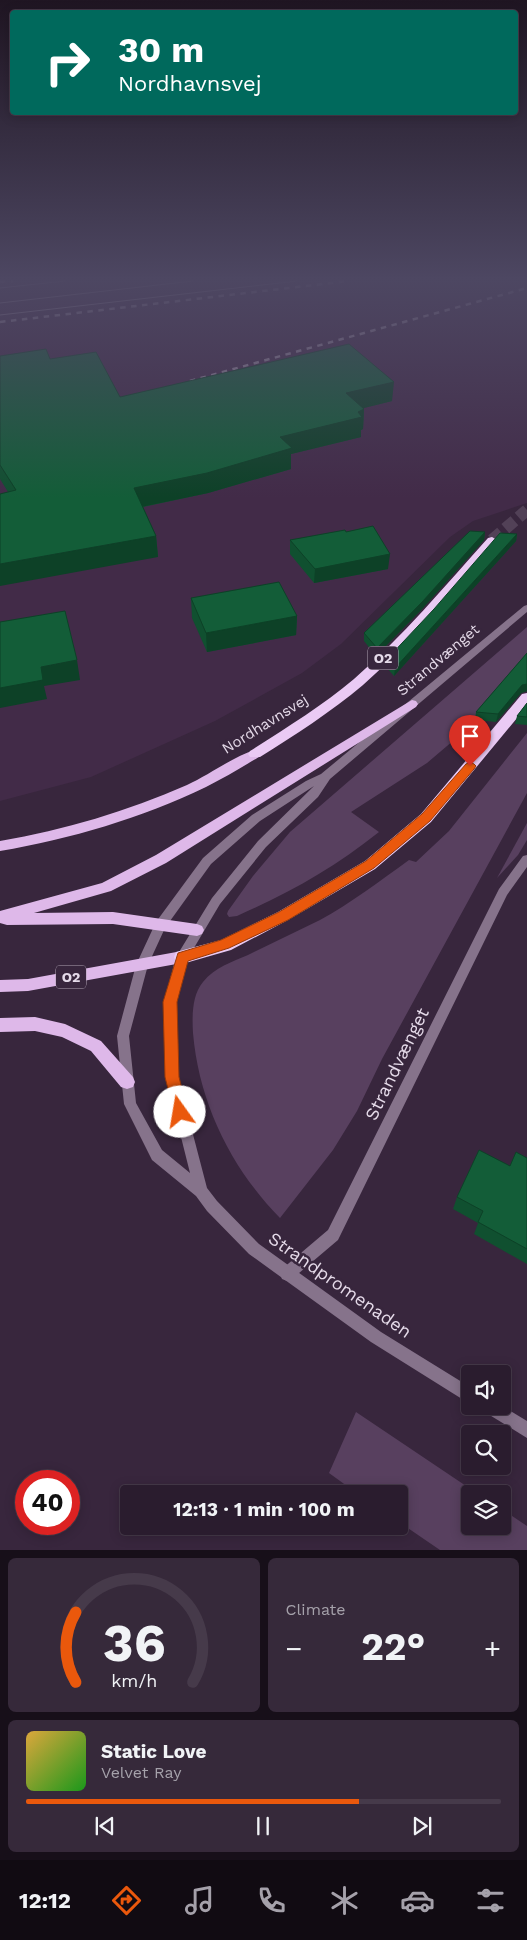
<!DOCTYPE html>
<meta charset="utf-8">
<style>
:root{--surface:#2a1c2e;--page:#36293a;--text:#f1f3f6;--muted:#a5a1aa;--line:#463a4a;--accent:#ea580c}
body{margin:0;font-family:"Work Sans",sans-serif;background:var(--page);color:var(--text);height:100vh;display:flex;flex-direction:column;font-size:19px;white-space:nowrap}
*{box-sizing:border-box;margin:0}
p{font-size:16px;color:var(--muted)}
.icon{flex:none;width:28px;height:28px;fill:none;stroke:currentColor;stroke-width:2;stroke-linecap:round;stroke-linejoin:round}
.map{position:relative;height:1550px;overflow:hidden}
.side{display:flex;flex-direction:column;gap:8px;padding:8px;background:#170f19;flex:1}
.side>*{flex:none}
.hud{position:absolute;left:10px;top:10px;width:508px;height:105px;border-radius:5px;box-shadow:0 2px 12px #0003,0 0 0 1px var(--line);background:#00695c;color:#fff;overflow:hidden}
.controls{position:absolute;left:461px;top:1365px;display:grid;gap:10px}
.controls a{display:grid;place-items:center;width:50px;height:50px;border-radius:5px;background:var(--surface);box-shadow:0 2px 12px #0003,0 0 0 1px var(--line);font-size:25px}
.speed{position:absolute;left:15px;top:1470px;display:flex;gap:10px;font-size:25px;font-weight:700;text-align:center}
.speed>*{display:grid;place-content:center;width:65px;height:65px;border-radius:50%;background:var(--surface);box-shadow:0 2px 12px #0003,0 0 0 1px var(--line);line-height:1}
.speed .limit{border:8px solid #d22;background:#fff;color:#111}
.pin{position:absolute;display:grid;place-items:center;width:42px;height:42px;color:#fff;margin:-51px -21px;border-radius:50% 50% 50% 0;rotate:-45deg;box-shadow:0 0 5px #0007}
.pin .icon{rotate:45deg}
.me{position:absolute;width:55px;margin:-28px;rotate:347deg;stroke-linejoin:round;filter:drop-shadow(0 0 4px #0008)}
.turn{display:flex;align-items:center;gap:18px;height:105px;padding:0 25px;font-size:22px}
.turn .icon{width:65px;height:65px;stroke-width:2.5}
.turn b{display:block;font-size:35px;line-height:42px}
.big{font-size:38px;font-weight:700;line-height:1.1}
.side .tile{flex:1;display:flex;flex-direction:column;justify-content:center;gap:8px;min-width:0;padding:0 18px;border-radius:8px;background:var(--page)}
.side .dial{align-items:center;gap:0}
.dial svg{height:130px;overflow:visible;fill:none;stroke:var(--line);stroke-width:7;stroke-linecap:round;text-anchor:middle}
.dial text{fill:var(--text);stroke:none}
.song{display:flex;align-items:center;gap:15px}
.cover{width:60px;height:60px;border-radius:8px;background:linear-gradient(135deg,hsl(40 70% 55%),hsl(120 70% 35%))}
.played{height:5px;border-radius:2px;background:linear-gradient(90deg,var(--accent) 70%,var(--line) 70%)}
.keys{display:flex;justify-content:space-around;direction:ltr}
.heat{display:flex;justify-content:space-between;align-items:center;font-size:28px;direction:ltr}
.side .tiles{flex:1;display:grid;gap:8px;grid-template-columns:1fr 1fr}
.tile:last-child{grid-column:span 2}
.trip{position:absolute;left:120px;top:1485px;width:288px;height:50px;border-radius:5px;background:var(--surface);box-shadow:0 2px 12px #0003,0 0 0 1px var(--line);font-weight:700;line-height:50px;text-align:center}
.tabs{display:flex;height:80px;justify-content:space-around;align-items:center;background:#110b12;color:var(--muted)}
.tabs .icon{width:35px;height:35px}
.tabs .active{color:var(--accent)}
.tabs b{font-size:22px;color:var(--text)}
.map>svg:first-child{display:block}
.built{fill:#422b48}
.green{fill:#58405f}
.lines{fill:none;stroke-linecap:round;stroke-linejoin:round}
.trunk-tunnel{stroke:#524157;stroke-width:12;stroke-dasharray:12 5.5;stroke-linecap:butt}
.minor{fill:#86738b;fill-rule:evenodd}
.tertiary{fill:#86738b;fill-rule:evenodd}
.primary{fill:#deb8e9;fill-rule:evenodd}
.trunk{fill:#eacaf4;fill-rule:evenodd}
.tram{stroke:#948699;stroke-width:1}
.rail{stroke:#948699;stroke-width:2.5;stroke-dasharray:5.5 5.5;stroke-linecap:butt}
.wall{fill:#105030}
.shaded-wall{fill:#0d4127}
.building{fill:#135d38;stroke:#0d4127}
.route{fill:#ea580c;stroke:#983908}
.labels{text-anchor:middle;stroke-width:5;stroke-linejoin:round;paint-order:stroke}
.shield{fill:#38263d;stroke:#b1a4b5;stroke-width:1}
.shield-label{font-size:14px;font-weight:bold;fill:#e5dae9}
.street-label{font-size:15px;fill:#e5dae9;stroke:#38263d}
.near-street-label{font-size:18px;fill:#e5dae9;stroke:#38263d}
</style>
<div class="map">
<svg width="527" height="1550" viewBox="0 0 527 1550">
<rect width="100%" height="100%" fill="#38263d"/>
<polygon class="built" points="0,281 527,281 527,503 473,521 450,537 341,644 302,673 215,721 91,777 0,801"/>
<g class="green">
<path d="M 527,627 L 527,660 L 467,729 L 427,763 L 351,812 L 379,832 C 334,868 289,893 237,916 L 229,917 L 227,914 L 228,911 L 253,876 L 290,832 Z"/>
<path d="M 527,733 L 527,793 L 382,1059 L 357,1111 L 333,1150 L 280,1218 C 231,1168 199,1103 193,1033 C 192,1016 192,995 203,982 C 215,967 232,962 248,955 C 272,943 296,932 320,920 C 351,903 380,881 409,860 L 416,862 L 449,831 Z"/>
<polygon points="527,823 527,840 518,855 497,878"/>
<polygon points="356,1412 478,1494 470,1494 470,1526 502,1526 503,1510 527,1526 527,1550 440,1550 399,1522 399,1494 358,1494 329,1473"/>
</g>
<g class="lines">
<polyline class="trunk-tunnel" points="492,540 527,510"/>
<polygon class="minor" points="527,855 527,867 507,895 338,1240 292,1279 287,1281 282,1279 280,1274 282,1269 328,1230 499,889 523,856"/>
<g class="tertiary">
<path d="M 527,605 L 527,612 L 330,779 L 318,797 L 266,847 L 220,904 L 188,958 L 176,1002 L 178,1077 L 207,1188 L 217,1201 L 259,1244 L 381,1332 L 470,1387 L 470,1404 L 371,1342 L 249,1254 L 207,1211 L 196,1196 L 152,1160 L 124,1104 L 117,1036 L 136,965 L 156,922 L 203,858 L 252,815 L 306,781 L 321,774 L 524,606 ZM 314,786 L 258,841 L 212,898 L 176,957 L 164,1002 L 166,1077 L 190,1173 L 162,1150 L 136,1103 L 129,1036 L 148,965 L 165,928 L 211,864 L 260,821 Z"/>
<polygon points="480,1406 502,1406 527,1421 527,1438 483,1411"/>
</g>
<g class="primary">
<polygon points="412,700 416,701 418,704 416,707 166,863 111,891 34,913 113,912 197,924 202,926 204,930 202,934 197,936 113,924 7,925 0,923 0,911 102,883 156,855"/>
<path d="M 255,750 L 261,754 L 259,757 C 242,767 224,778 206,787 C 141,818 71,839 0,851 L 0,841 C 65,830 127,811 187,785 C 209,775 234,756 255,750 Z"/>
<polygon points="182,951 187,953 189,957 187,961 182,963 28,991 0,992 0,980 28,979"/>
<polygon points="35,1017 65,1024 101,1041 133,1077 135,1082 133,1087 127,1089 121,1087 91,1051 62,1037 35,1031 0,1032 0,1018"/>
</g>
<g class="trunk">
<path d="M 492,537 L 497,540 L 496,542 C 453,591 412,642 363,685 C 331,712 295,735 260,757 L 250,757 L 248,754 L 250,751 C 286,728 322,706 354,679 C 403,636 445,586 488,538 Z"/>
<polygon points="527,693 527,706 431,822 375,869 288,920 231,950 182,964 176,962 174,957 176,952 221,940 278,912 365,861 421,814 522,694"/>
</g>
<g class="tram">
<polyline points="0,288 65,281"/>
<polyline points="0,303 193,281"/>
<polyline points="0,315 297,281"/>
</g>
<g class="rail">
<polyline points="0,282 13,281"/>
<polyline points="0,322 348,281"/>
<polyline points="190,381 527,288"/>
</g>
</g>
<g class="wall">
<polygon points="0,356 50,359 120,397 392,401 363,408 364,409 363,429 361,430 361,437 291,454 291,469 208,493 143,507 156,536 158,557 8,492 0,479"/>
<polygon points="346,532 388,569 314,583 290,554 290,540"/>
<polygon points="485,532 484,540 422,609 376,656 364,641 364,633"/>
<polygon points="517,534 516,541 394,676 386,667 387,659"/>
<polygon points="191,598 297,616 296,635 207,652 192,618"/>
<polygon points="527,653 527,691 521,693 496,722 475,720 476,712"/>
<polygon points="527,703 527,725 515,724 517,716"/>
<polygon points="527,1158 527,1264 474,1234 478,1223 453,1209 457,1197 510,1166"/>
</g>
<g class="shaded-wall">
<polygon points="394,382 392,401 344,413 346,393"/>
<polygon points="364,409 363,429 361,430 361,437 291,454 291,469 208,493 136,508 134,488 280,437"/>
<polygon points="485,532 484,540 422,609 376,656 377,648"/>
<polygon points="517,534 516,541 394,676 395,668"/>
<polygon points="156,536 158,557 0,586 0,564"/>
<polygon points="390,554 388,569 314,583 315,569"/>
<polygon points="297,616 296,635 207,652 206,633"/>
<polygon points="77,660 80,680 44,686 47,699 0,708 0,688 41,667"/>
<polygon points="527,684 527,691 521,693 496,722 498,714 522,685"/>
</g>
<g class="building">
<polygon points="349,344 394,382 346,393 364,409 358,412 362,417 280,437 292,448 207,473 134,488 156,536 0,564 0,494 16,490 0,465 0,356 46,349 50,359 96,352 120,397"/>
<polygon points="373,526 390,554 315,569 290,540 345,530 346,532"/>
<polygon points="470,531 485,532 423,601 377,648 364,633"/>
<polygon points="500,533 517,534 395,668 387,659 434,609"/>
<polygon points="279,582 297,616 206,633 191,598"/>
<polygon points="65,611 77,660 41,667 43,680 0,688 0,622"/>
<polygon points="527,653 527,684 522,685 498,714 476,712"/>
<polygon points="527,703 527,717 517,716"/>
<polygon points="479,1150 510,1166 516,1152 527,1158 527,1249 478,1222 483,1211 457,1197"/>
</g>
<linearGradient id="sky" x2="0" y2="1"><stop stop-color="#1f1522"/><stop offset="0.56" stop-color="#4d4762"/><stop offset="1" stop-color="#4d4762" stop-opacity="0"/></linearGradient>
<rect width="527" height="498" fill="url(#sky)"/>
<polygon class="route" points="470,762 474,764 476,766 474,769 430,821 374,868 288,920 229,948 188,961 177,1002 179,1077 188,1112 186,1117 180,1119 175,1117 165,1077 163,1002 178,953 221,940 279,912 366,861 422,814 466,764"/>
<g class="labels">
<g class="shield">
<rect x="368" y="646.5" width="30" height="23" rx="4"/>
<rect x="56" y="965.5" width="30" height="23" rx="4"/>
</g>
<g class="shield-label">
<text x="383" y="663">O2</text>
<text x="71" y="982">O2</text>
</g>
<g class="street-label">
<text transform="translate(438 660) rotate(-40)" y="5">Strandvænget</text>
<text transform="translate(265 724) rotate(-32)" y="5">Nordhavnsvej</text>
</g>
<g class="near-street-label">
<text transform="translate(397 1064) rotate(-64)" y="6">Strandvænget</text>
<text transform="translate(340 1285) rotate(35)" y="6">Strandpromenaden</text>
</g>
</g>
</svg>
<div class="controls">
<a><svg class="icon" aria-label="sound" viewBox="0 0 24 24"><path d="M4 9h4l5-4v14l-5-4H4zM17 9q2 3 0 6"/></svg></a>
<a><svg class="icon" aria-label="search" viewBox="0 0 24 24"><circle cx="10" cy="10" r="6"/><path d="M15 15l6 6"/></svg></a>
<a><svg class="icon" aria-label="layers" viewBox="0 0 24 24"><path d="M12 4l9 5-9 5-9-5zM3 14l9 5 9-5"/></svg></a>
</div>
<div class="speed"><div class="limit">40</div></div>
<div class="pin" style="left:470px;top:766px;background:#d93025"><svg class="icon" aria-label="arrive" viewBox="0 0 24 24"><path d="M6 21V4h12l-3 4 3 4H6"/></svg></div>
<svg class="me" style="left:180px;top:1112px" viewBox="-20 -20 40 40"><circle r="19" fill="#fff"/><path d="M0-13L10 11 0 6-10 11z" fill="#ea580c"/></svg>
<div class="trip">12:13 · 1 min · 100 m</div>
<div class="hud">
<div class="turn"><svg class="icon" aria-label="right" viewBox="0 0 24 24"><path d="M7 20v-9h11M14 6l5 5-5 5"/></svg><div><b>30 m</b>Nordhavnsvej</div></div>
</div>
</div>
<section class="side">
<div class="tiles">
<div class="tile dial"><svg viewBox="0 0 100 80">
<path d="M14 69A42 42 0 1 1 86 69"/>
<path d="M14 69A42 42 0 0 1 14 26" stroke="#ea580c"/>
<text x="50" y="56" font-size="32" font-weight="700">36</text>
<text x="50" y="72" font-size="11">km/h</text>
</svg></div>
<div class="tile"><p>Climate</p>
<div class="heat"><a>−</a><b class="big">22°</b><a>+</a></div>
</div>
<div class="tile">
<div class="song"><i class="cover"></i><div><b>Static Love</b><p>Velvet Ray</p></div></div>
<div class="played"></div>
<div class="keys"><svg class="icon" aria-label="previous" viewBox="0 0 24 24"><path d="M18 5L8 12l10 7zM5 5v14"/></svg><svg class="icon" aria-label="pause" viewBox="0 0 24 24"><path d="M8 5v14M16 5v14"/></svg><svg class="icon" aria-label="next" viewBox="0 0 24 24"><path d="M6 5l10 7-10 7zM19 5v14"/></svg></div>
</div>
</div>
</section>
<nav class="tabs">
<b>12:12</b>
<svg class="icon active" aria-label="directions" viewBox="0 0 24 24"><path d="M12 3l9 9-9 9-9-9zM9 14v-3h6M13 9l2 2-2 2"/></svg>
<svg class="icon" aria-label="music" viewBox="0 0 24 24"><path d="M9 18V5l10-2v13"/><circle cx="6" cy="18" r="3"/><circle cx="16" cy="16" r="3"/></svg>
<svg class="icon" aria-label="phone" viewBox="0 0 24 24"><path d="M5 4h4l2 5-3 2q2 4 5 5l2-3 5 2v4C11 20 4 13 5 4z"/></svg>
<svg class="icon" aria-label="climate" viewBox="0 0 24 24"><path d="M12 3v18M4 7l16 10M4 17L20 7"/></svg>
<svg class="icon" aria-label="car" viewBox="0 0 24 24"><path d="M5 17H2v-5l4-1 3-4h7l3 4 3 1v5h-3M9 17h6M6 11h13"/><circle cx="7" cy="17" r="2"/><circle cx="17" cy="17" r="2"/></svg>
<svg class="icon" aria-label="filters" viewBox="0 0 24 24"><path d="M4 7h16M4 17h16"/><circle cx="9" cy="7" r="2"/><circle cx="15" cy="17" r="2"/></svg>
</nav>
